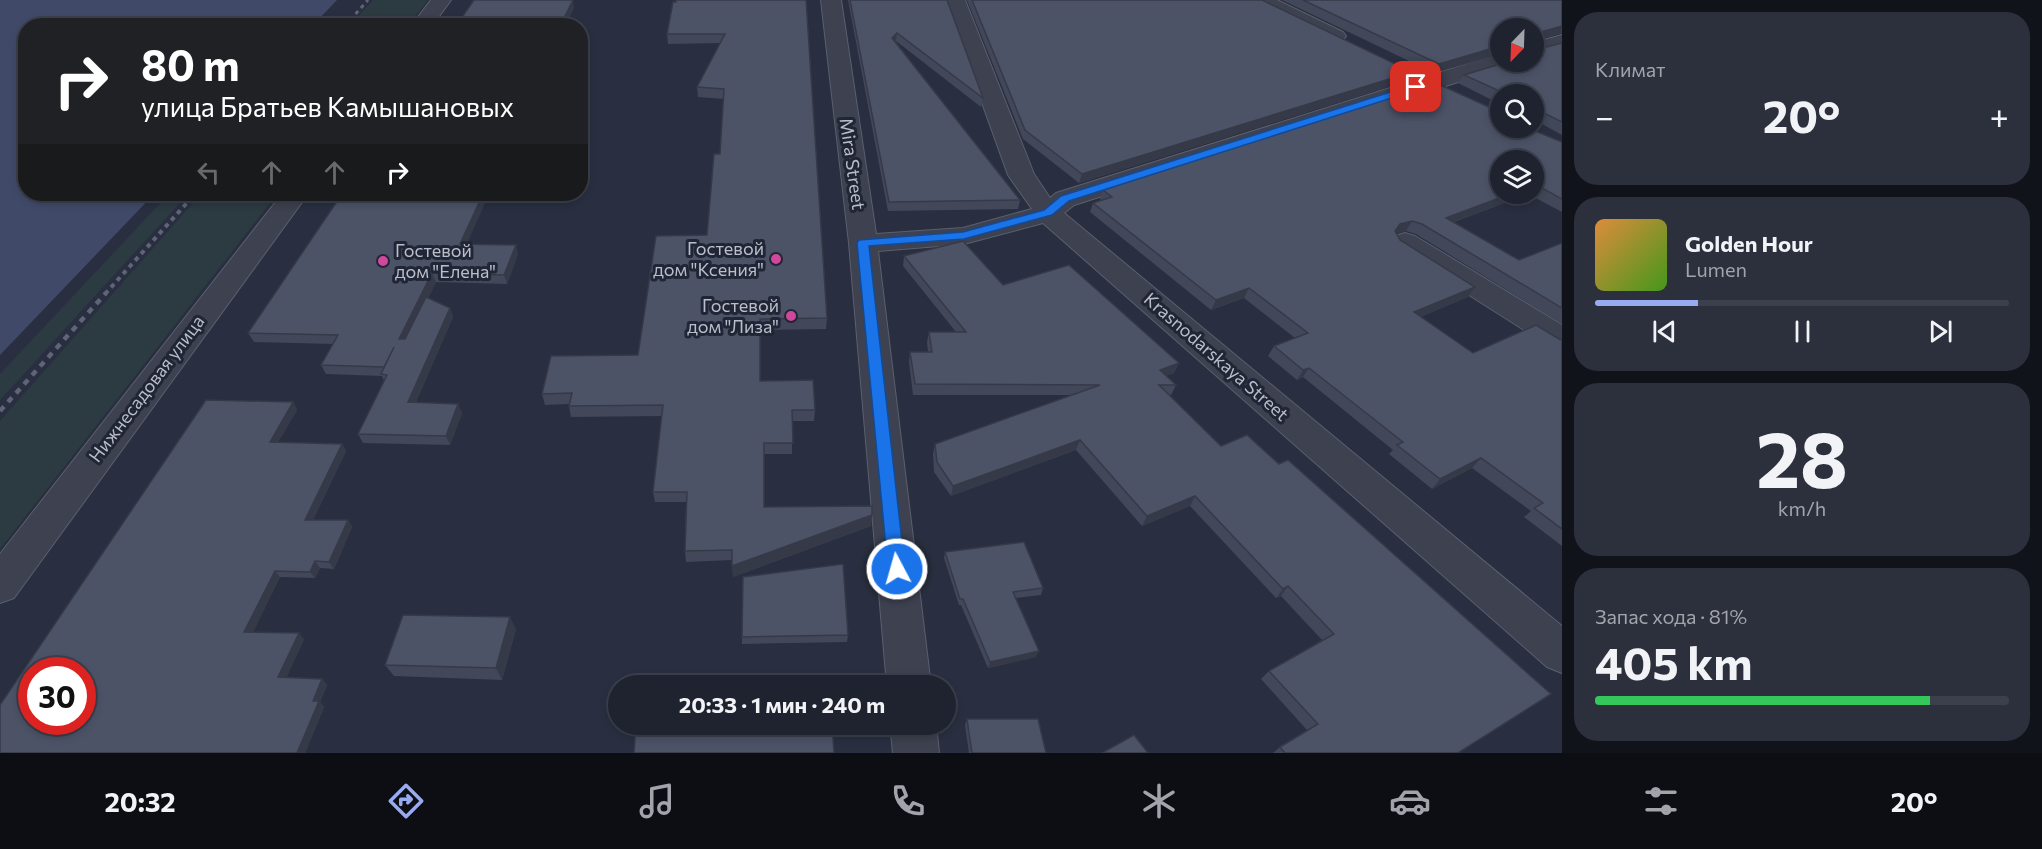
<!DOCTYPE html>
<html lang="ru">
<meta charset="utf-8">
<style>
:root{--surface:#1f2330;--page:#2c2f3c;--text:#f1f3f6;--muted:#a1a4ab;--line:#3c404c;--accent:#99abf0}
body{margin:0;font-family:Commissioner,sans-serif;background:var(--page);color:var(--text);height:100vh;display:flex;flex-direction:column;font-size:22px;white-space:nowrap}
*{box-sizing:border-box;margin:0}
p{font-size:20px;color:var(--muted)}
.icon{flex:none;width:33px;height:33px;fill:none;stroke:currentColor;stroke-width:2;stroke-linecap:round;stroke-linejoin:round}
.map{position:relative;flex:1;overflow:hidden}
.sheet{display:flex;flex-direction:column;gap:12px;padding:12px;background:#11131a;width:480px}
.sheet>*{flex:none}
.guide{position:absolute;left:18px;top:18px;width:570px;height:183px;border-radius:24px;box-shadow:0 3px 9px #0003,0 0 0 2px var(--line);background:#202124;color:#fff;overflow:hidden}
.needle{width:39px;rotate:203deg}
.tools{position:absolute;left:1490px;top:18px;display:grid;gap:12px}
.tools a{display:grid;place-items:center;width:54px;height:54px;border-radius:50%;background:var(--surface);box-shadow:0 3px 9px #0003,0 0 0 2px var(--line);font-size:30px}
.speed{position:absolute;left:18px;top:657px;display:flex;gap:12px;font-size:30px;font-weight:700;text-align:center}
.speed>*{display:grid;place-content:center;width:78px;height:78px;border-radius:50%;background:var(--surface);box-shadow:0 3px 9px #0003,0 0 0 2px var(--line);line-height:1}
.speed .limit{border:9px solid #d22;background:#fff;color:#111}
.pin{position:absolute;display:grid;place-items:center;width:51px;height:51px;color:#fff;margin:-26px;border-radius:12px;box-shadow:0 3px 9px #0006}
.me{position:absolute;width:66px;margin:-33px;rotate:354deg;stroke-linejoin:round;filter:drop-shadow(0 0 4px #0008)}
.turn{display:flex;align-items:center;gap:21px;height:126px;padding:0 24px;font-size:27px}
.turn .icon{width:78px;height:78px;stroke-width:2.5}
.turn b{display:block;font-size:42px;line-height:51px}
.lanes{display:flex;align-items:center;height:57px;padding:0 24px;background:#0003;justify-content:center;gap:30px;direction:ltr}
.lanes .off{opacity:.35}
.big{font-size:45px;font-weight:700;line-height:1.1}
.sheet .widget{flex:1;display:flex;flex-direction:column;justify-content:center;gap:9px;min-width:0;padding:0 21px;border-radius:24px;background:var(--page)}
.sheet .dial{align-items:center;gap:0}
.dial b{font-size:78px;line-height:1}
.song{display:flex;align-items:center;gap:18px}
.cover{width:72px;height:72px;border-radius:9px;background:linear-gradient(135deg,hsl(30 70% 55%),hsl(100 70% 35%))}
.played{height:6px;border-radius:3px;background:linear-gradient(90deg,var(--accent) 25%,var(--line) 25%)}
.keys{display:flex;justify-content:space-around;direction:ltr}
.heat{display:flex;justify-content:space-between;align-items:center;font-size:33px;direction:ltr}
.charge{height:9px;border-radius:4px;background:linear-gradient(90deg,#34c759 81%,var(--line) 0)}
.trip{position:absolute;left:608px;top:675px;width:348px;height:60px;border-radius:30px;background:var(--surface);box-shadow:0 3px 9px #0003,0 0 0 2px var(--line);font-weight:700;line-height:60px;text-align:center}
.tab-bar{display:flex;height:96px;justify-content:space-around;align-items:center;background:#0c0e13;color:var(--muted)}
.tab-bar .icon{width:42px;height:42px}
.tab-bar .current{color:var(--accent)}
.tab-bar b{font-size:27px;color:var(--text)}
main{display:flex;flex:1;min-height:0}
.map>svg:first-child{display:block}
.green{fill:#2b3b41}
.water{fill:#404a68}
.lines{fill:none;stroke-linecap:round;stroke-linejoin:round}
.minor-casing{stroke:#5b5f6e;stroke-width:2}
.minor{fill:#3d4150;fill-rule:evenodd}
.rail-far2{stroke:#5f6577;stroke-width:3;stroke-dasharray:4 4;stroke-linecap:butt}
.rail-far1{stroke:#5f6577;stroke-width:4;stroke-dasharray:4.5 4.5;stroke-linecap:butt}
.rail{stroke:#5f6577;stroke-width:4.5;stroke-dasharray:6 6;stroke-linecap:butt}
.wall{fill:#424759;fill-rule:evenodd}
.shaded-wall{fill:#363a48}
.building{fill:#4d5367;stroke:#363a48;stroke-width:1.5;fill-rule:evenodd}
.route{fill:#1a73e8;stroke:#114b97;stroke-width:1.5}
.hotel-dot{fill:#d1479c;stroke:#212636;stroke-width:2}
.labels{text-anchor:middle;stroke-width:6;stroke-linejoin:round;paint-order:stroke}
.street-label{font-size:18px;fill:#babdca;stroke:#212636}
.poi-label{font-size:18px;fill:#babdca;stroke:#212636;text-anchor:end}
</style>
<main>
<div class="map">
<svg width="1562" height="753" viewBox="0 0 1562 753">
<rect width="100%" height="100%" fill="#292f40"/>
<g class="green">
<polygon points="373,0 428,0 408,25 350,25"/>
<polygon points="169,194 188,194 0,400 0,374"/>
<polygon points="201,194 277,194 0,549 0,421"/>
</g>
<polygon class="water" points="0,0 337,0 313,25 26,26 26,194 154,194 0,355"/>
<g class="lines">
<defs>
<g id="minor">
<polygon points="431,0 451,0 432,26 411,26"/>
<polygon points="821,0 841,0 876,234 963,228 1032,209 1008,175 945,0 965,0 1034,174 1050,198 1056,193 1492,56 1500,55 1500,62 1510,62 1508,66 1074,205 1064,213 1562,626 1562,673 1547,667 1043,223 964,244 878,251 931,686 887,686 849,243"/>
<polygon points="1252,0 1277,0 1343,32 1346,36 1343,40 1329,40 1255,4"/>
<polygon points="1562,35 1562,48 1533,56 1533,43"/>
<polygon points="282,194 308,194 14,598 0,603 0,554"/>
<polygon points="1405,233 1415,236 1562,325 1562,350 1551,347 1395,248 1391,242 1395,236"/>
<polygon points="890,724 936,724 939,753 893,753"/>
</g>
</defs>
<use href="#minor" class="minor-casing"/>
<use href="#minor" class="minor"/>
<polyline class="rail-far2" points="345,26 368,0"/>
<polyline class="rail-far1" points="105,294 195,194"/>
<polyline class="rail" points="0,411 106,293"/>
</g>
<g class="wall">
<polygon points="806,0 827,318 826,329 760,330 760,381 815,410 814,421 792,421 792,454 764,454 764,507 872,515 871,526 733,577 732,560 686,562 685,551 686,502 655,502 653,492 662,416 571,417 569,406 569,404 545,405 542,394 638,355 707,235 720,154 724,99 698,97 697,87 720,43 668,44 667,34"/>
<polygon points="848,0 947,0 983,98 981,107 896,41 896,42 1020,200 1018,209 888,211"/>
<polygon points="967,0 1262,0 1412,72 1407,81 1079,183 1023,139"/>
<polygon points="1282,0 1562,0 1562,33 1537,40 1536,47 1539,49 1562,43 1562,135 1535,120 1533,123 1533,94 1500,94 1500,104 1458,83 1464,75 1533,62 1500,28 1500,54 1434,73"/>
<path d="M 1500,128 L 1562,142 L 1562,212 L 1528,194 L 1454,222 L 1519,260 L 1562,243 L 1562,324 L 1416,234 L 1406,231 L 1396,233 L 1400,240 L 1475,287 L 1468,297 L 1420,317 L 1473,353 L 1559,339 L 1562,340 L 1562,546 L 1524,517 L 1531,511 L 1472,468 L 1432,489 L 1389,454 L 1393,450 L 1303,377 L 1297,380 L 1268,356 L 1274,346 L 1295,338 L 1244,298 L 1211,310 L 1090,212 L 1093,203 L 1101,200 L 1100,199 L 1103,190 ZM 1533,160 L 1533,194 L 1500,194 Z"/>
<polygon points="467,244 518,254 507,284 436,282 428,298 450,308 453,317 416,402 462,413 450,445 363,443 358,434 384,381 382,376 326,374 321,365 333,344 254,342 248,333"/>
<polygon points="904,256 1003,285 1179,363 1174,373 1166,376 1176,385 1171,395 1169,395 1458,753 1273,753 1280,747 1307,730 1261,679 1269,671 1322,640 1281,596 1276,598 1190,506 1142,526 1076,450 951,496 934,472 933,454 935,444 1072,395 913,395 909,362 910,352 928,352 927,342 929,332 956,332 903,266"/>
<polygon points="293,402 297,410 278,442 342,444 346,451 313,520 348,520 352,527 334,569 320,568 315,578 280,577 253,632 304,639 286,678 322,679 327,685 320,702 324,707 305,753 0,753"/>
<polygon points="945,552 1043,588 1041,595 1015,598 1036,657 988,668 961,605 959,605 944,558"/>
<polygon points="516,629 502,680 394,676 385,665"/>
<polygon points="848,635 847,642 742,644 742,637"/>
<polygon points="967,719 1046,753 969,753 965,725"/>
</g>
<g class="shaded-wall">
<polygon points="573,0 574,8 566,26 560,26"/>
<polygon points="1562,26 1561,33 1533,41 1537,33"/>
<polygon points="897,33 896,41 892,46 892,38"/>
<polygon points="1500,46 1500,54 1434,73 1439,64"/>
<polygon points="1412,72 1407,81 1079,183 1082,174"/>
<polygon points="483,194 489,194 463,253 460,244"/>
<polygon points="1510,194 1528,194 1439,227 1446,218"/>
<polygon points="1412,221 1406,231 1394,234 1395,231 1400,224"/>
<polygon points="516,245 518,254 507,284 504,275"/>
<polygon points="432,273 436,282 403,348 399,339"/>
<polygon points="1475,287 1468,297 1407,322 1414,312"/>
<polygon points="1249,288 1244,298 1211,310 1216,300"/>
<polygon points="450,308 453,317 412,411 408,402"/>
<polygon points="1179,363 1174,373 1155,380 1160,370"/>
<polygon points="1309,368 1303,377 1297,380 1303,370"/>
<polygon points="293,402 297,410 274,449 270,442"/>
<polygon points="458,404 462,413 450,445 446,436"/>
<polygon points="1080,440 1076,450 951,496 953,486"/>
<polygon points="342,444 346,451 310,526 305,520"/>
<polygon points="1481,458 1472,468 1432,489 1440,479"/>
<polygon points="1195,496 1190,506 1142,526 1147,516"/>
<polygon points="872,515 871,526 733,577 732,566"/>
<polygon points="348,520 352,527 334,569 329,562"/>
<polygon points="315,561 320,568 315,578 310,572"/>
<polygon points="275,571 280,577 250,638 244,632"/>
<polygon points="1288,586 1281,596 1276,598 1283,589"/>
<polygon points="510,617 516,629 502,680 496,668"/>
<polygon points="299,633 304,639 284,683 278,677"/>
<polygon points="1039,651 1036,657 988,668 990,662"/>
<polygon points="322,679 327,685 320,702 324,707 305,753 297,753 313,701"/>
</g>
<g class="building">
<polygon points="474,0 573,0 560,26 456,26"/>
<polygon points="676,0 806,0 827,318 760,319 760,381 813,380 815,410 792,410 793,443 764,443 764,507 872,506 872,515 732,566 732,550 685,551 687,492 653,492 663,405 569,406 572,393 542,394 551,356 638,355 656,236 707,235 714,154 720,154 724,89 697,87 725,34 667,34 673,2 676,2"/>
<polygon points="850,0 947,0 983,98 897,33 892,38 1020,200 889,202"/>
<polygon points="972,0 1262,0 1412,72 1082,174 1025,130"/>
<polygon points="1303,0 1562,0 1562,26 1537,33 1536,47 1539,49 1562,43 1562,122 1540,111 1538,111 1537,117 1533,117 1533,94 1506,94 1464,75 1507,62 1533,62 1533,28 1500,28 1500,46 1439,64"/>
<polygon points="1436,83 1500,112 1500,128 1528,128 1562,142 1562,199 1535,184 1533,185 1533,160 1500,160 1500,194 1510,194 1446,218 1519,260 1562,243 1562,308 1422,224 1412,221 1400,224 1395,231 1400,240 1475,287 1414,312 1473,353 1536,325 1559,339 1562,340 1562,529 1534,508 1543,503 1481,458 1440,479 1397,445 1403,442 1309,368 1303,370 1274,346 1308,333 1249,288 1216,300 1093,203 1112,197 1103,190"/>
<polygon points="342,194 483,194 460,244 516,245 504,275 432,273 399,339 405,339 426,297 450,308 408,402 458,404 446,436 358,434 387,375 381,374 394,347 384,367 321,365 338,335 248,333"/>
<polygon points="963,241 1003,285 1069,265 1179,363 1160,370 1176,385 1159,385 1221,446 1247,435 1279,464 1288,460 1551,694 1458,753 1285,753 1280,747 1318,724 1269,671 1334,634 1288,586 1283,589 1195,496 1147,516 1080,440 953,486 937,462 935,444 1100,385 915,384 910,352 932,352 929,332 966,332 904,256"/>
<path d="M 206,400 L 293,402 L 270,442 L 342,444 L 305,520 L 348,520 L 329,562 L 315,561 L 310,572 L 275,571 L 244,632 L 299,633 L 278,677 L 322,679 L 313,701 L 319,701 L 297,753 L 0,753 L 0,705 ZM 32,670 L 82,670 L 82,722 L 32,722 Z"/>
<polygon points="1024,542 1043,588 1013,592 1039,651 990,662 963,599 960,599 945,552"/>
<polygon points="843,564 848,635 742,637 743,577"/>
<polygon points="403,615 510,617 496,668 385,665"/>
<polygon points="967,719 1038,719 1046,753 972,753"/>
<polygon points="636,724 832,724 834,753 634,753"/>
<polygon points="1134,735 1148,753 1102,753"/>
</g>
<polygon class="route" points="1416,84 1421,87 1420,89 1069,201 1052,215 964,239 869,246 905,569 903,574 897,576 891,574 888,569 857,243 859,240 963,232 1044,210 1061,196"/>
<g class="hotel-dot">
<circle cx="776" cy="259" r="6"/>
<circle cx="383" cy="261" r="6"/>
<circle cx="791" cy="316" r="6"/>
</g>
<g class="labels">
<g class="street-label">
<text transform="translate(852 164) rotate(82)" y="6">Mira Street</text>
<text transform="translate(1216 357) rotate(41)" y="6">Krasnodarskaya Street</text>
<text transform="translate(147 389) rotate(-53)" y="6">Нижнесадовая улица</text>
</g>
<g class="poi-label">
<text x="764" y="255">Гостевой<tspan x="764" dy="21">дом "Ксения"</tspan></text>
<text x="395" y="257" text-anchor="start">Гостевой<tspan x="395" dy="21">дом "Елена"</tspan></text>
<text x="779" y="312">Гостевой<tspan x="779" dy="21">дом "Лиза"</tspan></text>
</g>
</g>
</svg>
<div class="tools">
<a><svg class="needle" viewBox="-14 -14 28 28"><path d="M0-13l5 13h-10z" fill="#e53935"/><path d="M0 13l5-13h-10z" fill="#a1a4ab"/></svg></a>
<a><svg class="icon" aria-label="search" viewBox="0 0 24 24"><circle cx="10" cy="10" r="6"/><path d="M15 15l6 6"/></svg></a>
<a><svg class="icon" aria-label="layers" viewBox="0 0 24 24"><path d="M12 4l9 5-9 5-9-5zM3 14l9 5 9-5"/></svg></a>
</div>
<div class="speed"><div class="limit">30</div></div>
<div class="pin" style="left:1416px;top:87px;background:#d93025"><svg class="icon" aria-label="arrive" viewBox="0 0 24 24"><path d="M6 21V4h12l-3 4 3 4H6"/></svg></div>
<svg class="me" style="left:897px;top:569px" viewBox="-20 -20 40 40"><circle r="17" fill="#1a73e8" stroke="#fff" stroke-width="3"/><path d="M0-11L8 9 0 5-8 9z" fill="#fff"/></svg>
<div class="trip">20:33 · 1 мин · 240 m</div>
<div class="guide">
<div class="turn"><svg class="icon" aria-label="right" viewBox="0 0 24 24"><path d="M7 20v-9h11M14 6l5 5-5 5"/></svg><div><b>80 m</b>улица Братьев Камышановых</div></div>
<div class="lanes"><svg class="icon off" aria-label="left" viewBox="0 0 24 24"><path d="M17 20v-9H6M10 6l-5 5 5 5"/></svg><svg class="icon off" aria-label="ahead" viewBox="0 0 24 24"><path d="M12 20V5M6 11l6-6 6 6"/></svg><svg class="icon off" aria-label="ahead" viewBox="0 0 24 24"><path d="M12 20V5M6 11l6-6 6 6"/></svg><svg class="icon" aria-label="right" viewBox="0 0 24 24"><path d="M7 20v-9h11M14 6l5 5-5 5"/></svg></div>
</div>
</div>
<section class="sheet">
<div class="widget"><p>Климат</p>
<div class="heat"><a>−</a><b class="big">20°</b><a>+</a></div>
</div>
<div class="widget">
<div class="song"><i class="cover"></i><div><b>Golden Hour</b><p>Lumen</p></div></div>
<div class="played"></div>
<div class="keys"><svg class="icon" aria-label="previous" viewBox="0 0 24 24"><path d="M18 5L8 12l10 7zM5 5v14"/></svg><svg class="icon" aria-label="pause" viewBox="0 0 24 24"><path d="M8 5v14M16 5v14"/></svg><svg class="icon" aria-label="next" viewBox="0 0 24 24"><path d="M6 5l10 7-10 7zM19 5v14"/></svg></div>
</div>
<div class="widget dial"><b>28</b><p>km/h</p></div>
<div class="widget"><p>Запас хода · 81%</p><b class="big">405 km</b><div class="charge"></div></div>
</section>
</main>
<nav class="tab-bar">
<b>20:32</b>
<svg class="icon current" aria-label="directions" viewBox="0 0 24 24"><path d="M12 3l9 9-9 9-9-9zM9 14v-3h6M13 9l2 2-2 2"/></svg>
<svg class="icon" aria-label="music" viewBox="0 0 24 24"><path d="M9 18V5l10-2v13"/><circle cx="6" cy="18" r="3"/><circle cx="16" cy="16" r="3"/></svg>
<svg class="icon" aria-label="phone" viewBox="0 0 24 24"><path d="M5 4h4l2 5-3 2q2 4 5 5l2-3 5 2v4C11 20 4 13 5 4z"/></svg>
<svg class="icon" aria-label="climate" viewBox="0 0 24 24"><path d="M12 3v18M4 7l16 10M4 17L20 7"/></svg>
<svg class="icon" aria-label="car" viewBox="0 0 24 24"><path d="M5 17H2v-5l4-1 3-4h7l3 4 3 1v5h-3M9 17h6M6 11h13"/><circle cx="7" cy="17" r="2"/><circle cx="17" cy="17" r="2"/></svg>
<svg class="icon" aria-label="filters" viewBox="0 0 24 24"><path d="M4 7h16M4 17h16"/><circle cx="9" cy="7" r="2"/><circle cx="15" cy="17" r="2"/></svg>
<b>20°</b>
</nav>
